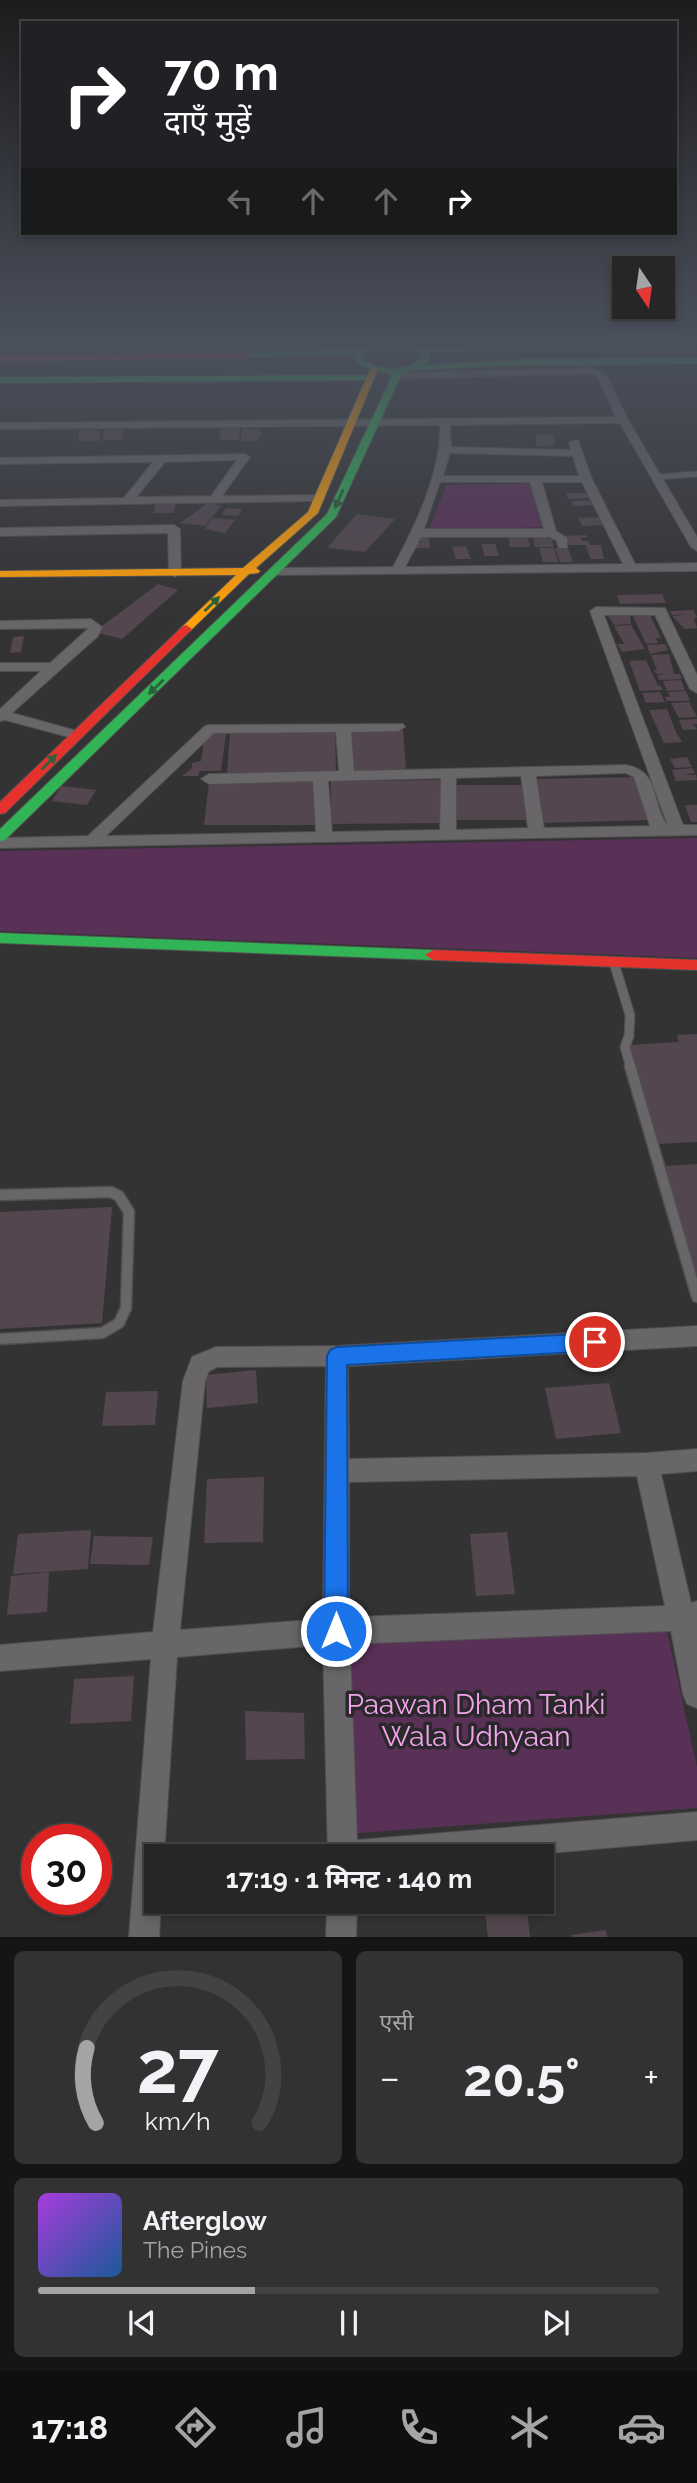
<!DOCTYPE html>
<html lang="hi">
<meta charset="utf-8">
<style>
:root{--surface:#272627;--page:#333233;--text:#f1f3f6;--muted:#a4a5a7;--line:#434344;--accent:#a5a3a5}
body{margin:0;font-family:Raleway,"Noto Sans Devanagari",sans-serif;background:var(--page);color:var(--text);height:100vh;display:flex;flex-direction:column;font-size:26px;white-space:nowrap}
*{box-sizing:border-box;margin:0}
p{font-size:23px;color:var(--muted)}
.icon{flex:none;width:38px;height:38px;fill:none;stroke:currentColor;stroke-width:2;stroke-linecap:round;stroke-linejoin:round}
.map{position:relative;height:1937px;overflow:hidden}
.details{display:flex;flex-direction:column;gap:14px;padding:14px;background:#151515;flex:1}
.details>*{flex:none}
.hud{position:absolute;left:21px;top:21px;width:656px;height:214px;border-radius:0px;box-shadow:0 4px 10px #0003,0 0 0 2px var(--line);background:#202124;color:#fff;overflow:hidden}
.needle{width:46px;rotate:167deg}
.fabs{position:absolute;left:612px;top:256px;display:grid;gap:14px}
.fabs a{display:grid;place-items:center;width:63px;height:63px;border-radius:0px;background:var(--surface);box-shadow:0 4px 10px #0003,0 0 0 2px var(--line);font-size:35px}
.speed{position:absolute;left:21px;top:1824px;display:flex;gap:14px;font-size:35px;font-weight:700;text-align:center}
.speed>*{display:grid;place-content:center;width:91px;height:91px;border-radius:50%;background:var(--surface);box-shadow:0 4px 10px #0003,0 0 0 2px var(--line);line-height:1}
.speed .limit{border:10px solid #d22;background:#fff;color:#111}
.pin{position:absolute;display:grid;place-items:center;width:60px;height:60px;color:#fff;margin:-30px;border:4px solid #fff;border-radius:50%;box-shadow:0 2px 7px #0007}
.me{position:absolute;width:77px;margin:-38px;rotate:0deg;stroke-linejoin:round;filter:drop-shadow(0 0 5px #0008)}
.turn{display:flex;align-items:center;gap:24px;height:147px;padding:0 28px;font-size:32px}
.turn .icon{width:91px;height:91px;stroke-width:2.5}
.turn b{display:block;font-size:49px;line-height:60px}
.lanes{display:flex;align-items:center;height:66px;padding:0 28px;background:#0003;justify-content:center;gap:35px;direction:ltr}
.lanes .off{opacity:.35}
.big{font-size:52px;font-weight:700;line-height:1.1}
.details .widget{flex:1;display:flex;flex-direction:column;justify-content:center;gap:10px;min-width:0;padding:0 24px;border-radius:10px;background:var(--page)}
.details .dial{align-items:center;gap:0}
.dial svg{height:182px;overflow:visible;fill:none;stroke:var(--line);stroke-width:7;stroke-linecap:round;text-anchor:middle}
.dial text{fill:var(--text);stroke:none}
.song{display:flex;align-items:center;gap:21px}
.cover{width:84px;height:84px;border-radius:10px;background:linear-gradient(135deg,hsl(280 70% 55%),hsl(210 70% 35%))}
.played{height:7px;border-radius:4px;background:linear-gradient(90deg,var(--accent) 35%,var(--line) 35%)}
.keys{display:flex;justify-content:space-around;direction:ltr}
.heat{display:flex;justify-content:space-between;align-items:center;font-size:38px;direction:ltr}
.details .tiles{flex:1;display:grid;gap:14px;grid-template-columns:1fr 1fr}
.widget:last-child{grid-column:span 2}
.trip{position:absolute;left:144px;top:1844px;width:410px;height:70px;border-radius:0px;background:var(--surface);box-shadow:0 4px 10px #0003,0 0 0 2px var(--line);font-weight:700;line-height:70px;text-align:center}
.menu{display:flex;height:112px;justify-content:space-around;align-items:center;background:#100f10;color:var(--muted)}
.menu .icon{width:49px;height:49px}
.menu .current{color:var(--accent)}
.menu b{font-size:32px;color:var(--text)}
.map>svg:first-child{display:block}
.green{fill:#593157}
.building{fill:#53464e}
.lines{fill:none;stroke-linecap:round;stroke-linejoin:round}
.lane-far2-casing{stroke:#504f50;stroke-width:7}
.lane-far1-casing{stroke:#504f50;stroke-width:11}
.lane-casing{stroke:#504f50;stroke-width:13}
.street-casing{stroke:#504f50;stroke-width:2}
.fast-casing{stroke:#504f50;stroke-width:2}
.slow-casing{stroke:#504f50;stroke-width:2}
.jam-casing{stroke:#504f50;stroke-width:2}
.lane-far2{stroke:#686668;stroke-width:5}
.lane-far1{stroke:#686668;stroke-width:9}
.lane{stroke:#686668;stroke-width:10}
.street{fill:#686668;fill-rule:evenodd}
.fast{fill:#30b455;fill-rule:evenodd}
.slow{fill:#ff9f0a;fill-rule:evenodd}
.jam{fill:#e5322d;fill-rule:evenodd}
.oneway{fill:#2d603c}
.route{fill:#1a73e8;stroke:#114b97;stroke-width:2}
.labels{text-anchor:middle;stroke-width:7;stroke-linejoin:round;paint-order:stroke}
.near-park-label{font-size:28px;fill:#f3a4ee;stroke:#2b282b}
</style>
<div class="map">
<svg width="697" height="1937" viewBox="0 0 697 1937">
<rect width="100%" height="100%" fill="#343334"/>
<g class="green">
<polygon points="534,483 546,527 429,530 446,485"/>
<polygon points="697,838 697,958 0,931 0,851"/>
<polygon points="662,1609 697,1767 697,1808 345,1834 341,1621"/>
</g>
<g class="building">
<polygon points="80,428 100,431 99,441 78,441"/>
<polygon points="221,428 240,428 239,440 219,440"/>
<polygon points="105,429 124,429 122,440 103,440"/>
<polygon points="242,429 259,429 258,432 263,431 257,441 241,441"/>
<polygon points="535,435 554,435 555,445 537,447"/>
<polygon points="566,493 589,493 592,498 568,499"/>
<polygon points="594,500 596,505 573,506 571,501"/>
<polygon points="156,503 176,503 174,513 153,513"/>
<polygon points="208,503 221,506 205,526 180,523"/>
<polygon points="226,508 242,509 238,516 222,515"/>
<polygon points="357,514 395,519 365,552 327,548"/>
<polygon points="600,517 605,525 582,526 578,518"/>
<polygon points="212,518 235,520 225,533 205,529"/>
<polygon points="586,535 588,537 580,538 582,541 588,541 590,545 601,545 604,559 590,559 586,545 567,545 562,536"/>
<polygon points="508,536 527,536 530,547 510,547"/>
<polygon points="533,536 546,536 547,539 552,539 554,547 535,547"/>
<polygon points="420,538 429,538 430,548 414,548 414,543 421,543"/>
<polygon points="481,544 495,544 499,556 485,556"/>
<polygon points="466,546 471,559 456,559 452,547"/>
<polygon points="539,548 554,548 558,562 543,562"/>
<polygon points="555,548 568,548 573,562 560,562"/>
<polygon points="158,584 178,590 122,639 94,632"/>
<polygon points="662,594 666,603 620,604 617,595"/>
<polygon points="693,610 697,617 694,619 697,628 685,629 672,616 693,614 672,615 670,611"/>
<polygon points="630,615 631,624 614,625 608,616"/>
<polygon points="650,615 661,638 656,638 658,643 646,644 633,616"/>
<polygon points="631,625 645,649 622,652 617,644 624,644 614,626"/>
<polygon points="24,636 21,652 10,653 13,637"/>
<polygon points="665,644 668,650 650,654 647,645"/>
<polygon points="669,654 674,674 680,674 682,679 659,680 657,675 667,674 656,674 654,670 657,670 651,655"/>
<polygon points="646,660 658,686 661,686 663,690 640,691 629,661"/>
<polygon points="681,680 685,690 667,691 663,681"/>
<polygon points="686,691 690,701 667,701 665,697 670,697 668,692"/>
<polygon points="660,692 665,702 646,703 642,693"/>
<polygon points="689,702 697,717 679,718 671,703"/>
<polygon points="667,709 676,732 682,742 664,743 649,710"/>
<polygon points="697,719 697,724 693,724 697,729 683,730 679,720"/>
<polygon points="403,728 406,769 353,771 350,729"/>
<polygon points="335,730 336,771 227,773 230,731"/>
<polygon points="205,734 226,734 221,771 200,771 198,776 182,776 192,768 192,763 201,761"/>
<polygon points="687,757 692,767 675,768 670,759"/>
<polygon points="692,768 695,773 683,775 696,775 697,780 676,781 672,770"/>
<polygon points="639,777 653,820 540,823 530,779"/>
<polygon points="441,780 445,823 330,824 331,781"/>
<polygon points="209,782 316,782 315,825 204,825"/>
<polygon points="452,785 522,785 527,820 455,820"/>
<polygon points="61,786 96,790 87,805 52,801"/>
<polygon points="685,805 697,805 697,822 691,822"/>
<polygon points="697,1034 697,1142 657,1144 629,1045 679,1042 677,1035"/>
<polygon points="697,1164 697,1280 664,1166"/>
<polygon points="112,1207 102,1323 0,1329 0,1212"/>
<polygon points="256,1370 258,1403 207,1408 206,1375"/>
<polygon points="609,1383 621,1433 556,1439 545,1388"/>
<polygon points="158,1391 155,1425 102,1426 106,1392"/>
<polygon points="264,1477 263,1542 204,1543 207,1479"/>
<polygon points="91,1530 88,1569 13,1574 18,1534"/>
<polygon points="507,1532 515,1594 476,1596 470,1534"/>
<polygon points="94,1536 153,1537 149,1565 90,1564"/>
<polygon points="49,1572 47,1612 7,1615 11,1576"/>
<polygon points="134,1676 131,1721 70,1724 74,1679"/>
<polygon points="245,1711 304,1713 305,1759 246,1760"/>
<polygon points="484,1902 526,1902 530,1937 488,1937"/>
<polygon points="606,1930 607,1937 572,1937 571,1935"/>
</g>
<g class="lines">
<defs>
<polyline id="lane-far2" points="657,477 697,474"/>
<polyline id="lane-far1" points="614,963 630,1015 629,1036 625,1047 631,1068"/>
<g id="lane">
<polyline points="630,1066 697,1297"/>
<polyline points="0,1195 111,1192 119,1196 129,1212 126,1308 119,1323 102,1333 0,1339"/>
</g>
<g id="street">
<polygon points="104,339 114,339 109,357 104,360 99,357"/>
<path d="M 591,368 L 606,374 L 628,420 L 697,537 L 697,551 L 691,547 L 620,423 L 450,425 L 451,447 L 571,450 L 569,442 L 578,440 L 592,479 L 635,564 L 697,563 L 697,571 L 272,575 L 272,569 L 276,568 L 393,567 C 416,524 441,473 440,425 L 0,429 L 0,423 L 616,417 L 597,376 L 590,374 L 394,379 L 389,376 L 394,373 ZM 450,453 L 573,456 L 579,476 L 443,476 ZM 440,482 L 530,482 L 544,529 L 424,529 ZM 542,482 L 582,482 L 623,564 L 405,567 L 421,537 L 549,537 L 556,540 L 559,548 L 567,548 L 567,538 L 556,531 Z"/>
<path d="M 245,454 L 250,457 L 222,496 L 319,495 L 325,498 L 319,501 L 0,506 L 0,500 L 124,498 L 153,462 L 0,464 L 0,458 ZM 237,460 L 211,496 L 136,497 L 165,462 Z"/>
<polygon points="174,525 180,529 181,573 175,577 169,573 168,533 0,536 0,528"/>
<path d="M 596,607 L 665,608 L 697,675 L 697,693 L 690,689 L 655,615 L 604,615 L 683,825 L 697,825 L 697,835 L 0,848 L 0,838 L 88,836 L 205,726 L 210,725 L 403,724 L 405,727 L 398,731 L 351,732 L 354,771 L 626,765 C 662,772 650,803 668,826 L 590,611 ZM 336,732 L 339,771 L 209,774 L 201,779 L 209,784 L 313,781 L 316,832 L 106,836 L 214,733 ZM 626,773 L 634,777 L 650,826 L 544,828 L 536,776 ZM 521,776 L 528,828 L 456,830 L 456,778 ZM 441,778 L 440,830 L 332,832 L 328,781 Z"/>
<polygon points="91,619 102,627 98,636 12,713 81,732 83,735 81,738 76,739 5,720 0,721 0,709 41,671 0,671 0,663 50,663 89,628 0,629 0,621"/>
<path d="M 697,1326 L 697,1346 L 348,1366 L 349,1459 L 647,1453 L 697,1449 L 697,1471 L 661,1474 L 691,1603 L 697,1601 L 697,1708 L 687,1704 L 683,1694 L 671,1631 L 350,1644 L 357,1840 L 697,1812 L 697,1840 L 505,1857 L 328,1857 L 323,1645 L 177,1657 L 164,1857 L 156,1857 L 156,1902 L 161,1902 L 159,1937 L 129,1937 L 151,1659 L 0,1671 L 0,1645 L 153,1632 L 183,1381 L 192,1357 L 216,1347 L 337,1346 ZM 326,1366 L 323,1619 L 180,1630 L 205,1381 L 209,1371 L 217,1367 ZM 637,1476 L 665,1606 L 349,1617 L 349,1482 Z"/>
<polygon points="327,1902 357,1902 356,1937 326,1937"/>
</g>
<g id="fast">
<path d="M 387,342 L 417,348 L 481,346 L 485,349 L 481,352 L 428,352 L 430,359 L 424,365 L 525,359 L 697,358 L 697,364 L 525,365 L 414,370 L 402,373 L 336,517 L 5,840 L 0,841 L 0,829 L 327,514 L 393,374 L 370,370 L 353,360 L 356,354 L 247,358 L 244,357 L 244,353 L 361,348 ZM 387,348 L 407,349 L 421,355 L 422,358 C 403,373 381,371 362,359 L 364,353 Z"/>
<polygon points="375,375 375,379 372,380 0,383 0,377"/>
<polygon points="0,933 433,950 441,955 433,960 0,943"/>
</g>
<polygon id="slow" points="371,367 378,369 318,513 256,568 260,571 258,573 249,574 190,631 186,633 180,629 236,575 0,577 0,571 243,568 308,512"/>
<g id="jam">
<polygon points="250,353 250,357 247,358 0,361 0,355"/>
<polygon points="186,625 192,629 190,631 5,813 0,814 0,802 182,627"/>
<polygon points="433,950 697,960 697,970 433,960 425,955"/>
</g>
</defs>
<use href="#lane-far2" class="lane-far2-casing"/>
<use href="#lane-far1" class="lane-far1-casing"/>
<use href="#lane" class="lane-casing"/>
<use href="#street" class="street-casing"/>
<use href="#fast" class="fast-casing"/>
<use href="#slow" class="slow-casing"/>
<use href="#jam" class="jam-casing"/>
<use href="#lane-far2" class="lane-far2"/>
<use href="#lane-far1" class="lane-far1"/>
<use href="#lane" class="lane"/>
<use href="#street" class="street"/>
<use href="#fast" class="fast"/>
<use href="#slow" class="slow"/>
<use href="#jam" class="jam"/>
</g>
<defs><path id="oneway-solid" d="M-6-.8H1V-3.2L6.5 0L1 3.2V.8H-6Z" transform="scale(1.75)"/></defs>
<g class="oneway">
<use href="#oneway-solid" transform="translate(339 499) rotate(114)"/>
<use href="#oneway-solid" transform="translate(212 604) rotate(-44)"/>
<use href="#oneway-solid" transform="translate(156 687) rotate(136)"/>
<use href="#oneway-solid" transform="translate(49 762) rotate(-45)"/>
</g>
<linearGradient id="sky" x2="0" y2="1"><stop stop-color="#1d1c1d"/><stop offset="0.56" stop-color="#4a505c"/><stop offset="1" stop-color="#4a505c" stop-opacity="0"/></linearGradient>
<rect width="697" height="610" fill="url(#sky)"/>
<polygon class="route" points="595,1333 602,1335 605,1342 602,1348 595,1351 347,1365 348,1631 345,1640 336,1643 328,1640 324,1631 327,1356 330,1350 337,1347"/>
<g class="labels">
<g class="near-park-label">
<text x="476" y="1714">Paawan Dham Tanki<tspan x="476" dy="32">Wala Udhyaan</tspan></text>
</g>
</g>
</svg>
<div class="fabs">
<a><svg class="needle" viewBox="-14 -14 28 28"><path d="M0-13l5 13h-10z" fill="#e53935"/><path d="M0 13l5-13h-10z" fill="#a4a5a7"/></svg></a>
</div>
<div class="speed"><div class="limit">30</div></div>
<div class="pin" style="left:595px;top:1342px;background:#d93025"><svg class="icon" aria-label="arrive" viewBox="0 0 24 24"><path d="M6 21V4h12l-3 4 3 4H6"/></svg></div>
<svg class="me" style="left:336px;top:1631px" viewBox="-20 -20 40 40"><circle r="17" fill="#1a73e8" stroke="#fff" stroke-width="3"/><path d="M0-11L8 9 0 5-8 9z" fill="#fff"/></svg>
<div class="trip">17:19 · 1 मिनट · 140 m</div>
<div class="hud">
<div class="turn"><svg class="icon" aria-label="right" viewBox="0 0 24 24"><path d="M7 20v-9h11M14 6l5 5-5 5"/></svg><div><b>70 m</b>दाएँ मुड़ें</div></div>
<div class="lanes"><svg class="icon off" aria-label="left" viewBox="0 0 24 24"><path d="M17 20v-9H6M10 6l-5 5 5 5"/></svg><svg class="icon off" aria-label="ahead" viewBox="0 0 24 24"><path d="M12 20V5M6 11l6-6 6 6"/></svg><svg class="icon off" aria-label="ahead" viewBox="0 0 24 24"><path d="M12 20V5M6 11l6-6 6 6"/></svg><svg class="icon" aria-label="right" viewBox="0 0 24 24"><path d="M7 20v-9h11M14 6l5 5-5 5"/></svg></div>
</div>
</div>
<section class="details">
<div class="tiles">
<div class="widget dial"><svg viewBox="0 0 100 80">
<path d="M14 69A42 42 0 1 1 86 69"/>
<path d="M14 69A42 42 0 0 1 10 36" stroke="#a5a3a5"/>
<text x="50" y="56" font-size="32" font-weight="700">27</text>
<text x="50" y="72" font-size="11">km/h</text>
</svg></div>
<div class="widget"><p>एसी</p>
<div class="heat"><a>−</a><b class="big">20.5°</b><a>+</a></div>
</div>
<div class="widget">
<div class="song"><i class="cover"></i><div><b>Afterglow</b><p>The Pines</p></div></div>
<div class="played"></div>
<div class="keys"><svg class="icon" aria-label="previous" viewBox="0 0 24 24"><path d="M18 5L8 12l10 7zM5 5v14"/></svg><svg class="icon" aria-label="pause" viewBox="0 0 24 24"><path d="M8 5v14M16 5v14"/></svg><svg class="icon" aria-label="next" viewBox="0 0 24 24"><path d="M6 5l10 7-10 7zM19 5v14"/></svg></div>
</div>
</div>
</section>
<nav class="menu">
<b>17:18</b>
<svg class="icon current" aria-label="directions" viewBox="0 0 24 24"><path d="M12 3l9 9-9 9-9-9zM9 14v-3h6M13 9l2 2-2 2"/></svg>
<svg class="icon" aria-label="music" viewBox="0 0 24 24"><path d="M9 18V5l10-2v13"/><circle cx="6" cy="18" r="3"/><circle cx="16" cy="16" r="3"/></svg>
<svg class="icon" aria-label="phone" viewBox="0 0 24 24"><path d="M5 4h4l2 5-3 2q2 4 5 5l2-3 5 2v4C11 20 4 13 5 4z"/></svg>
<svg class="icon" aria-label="climate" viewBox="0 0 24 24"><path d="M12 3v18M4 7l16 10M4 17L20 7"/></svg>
<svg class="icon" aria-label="car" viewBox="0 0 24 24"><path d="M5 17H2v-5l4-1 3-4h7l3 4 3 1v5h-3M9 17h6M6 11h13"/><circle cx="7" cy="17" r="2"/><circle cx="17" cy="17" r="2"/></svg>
</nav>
